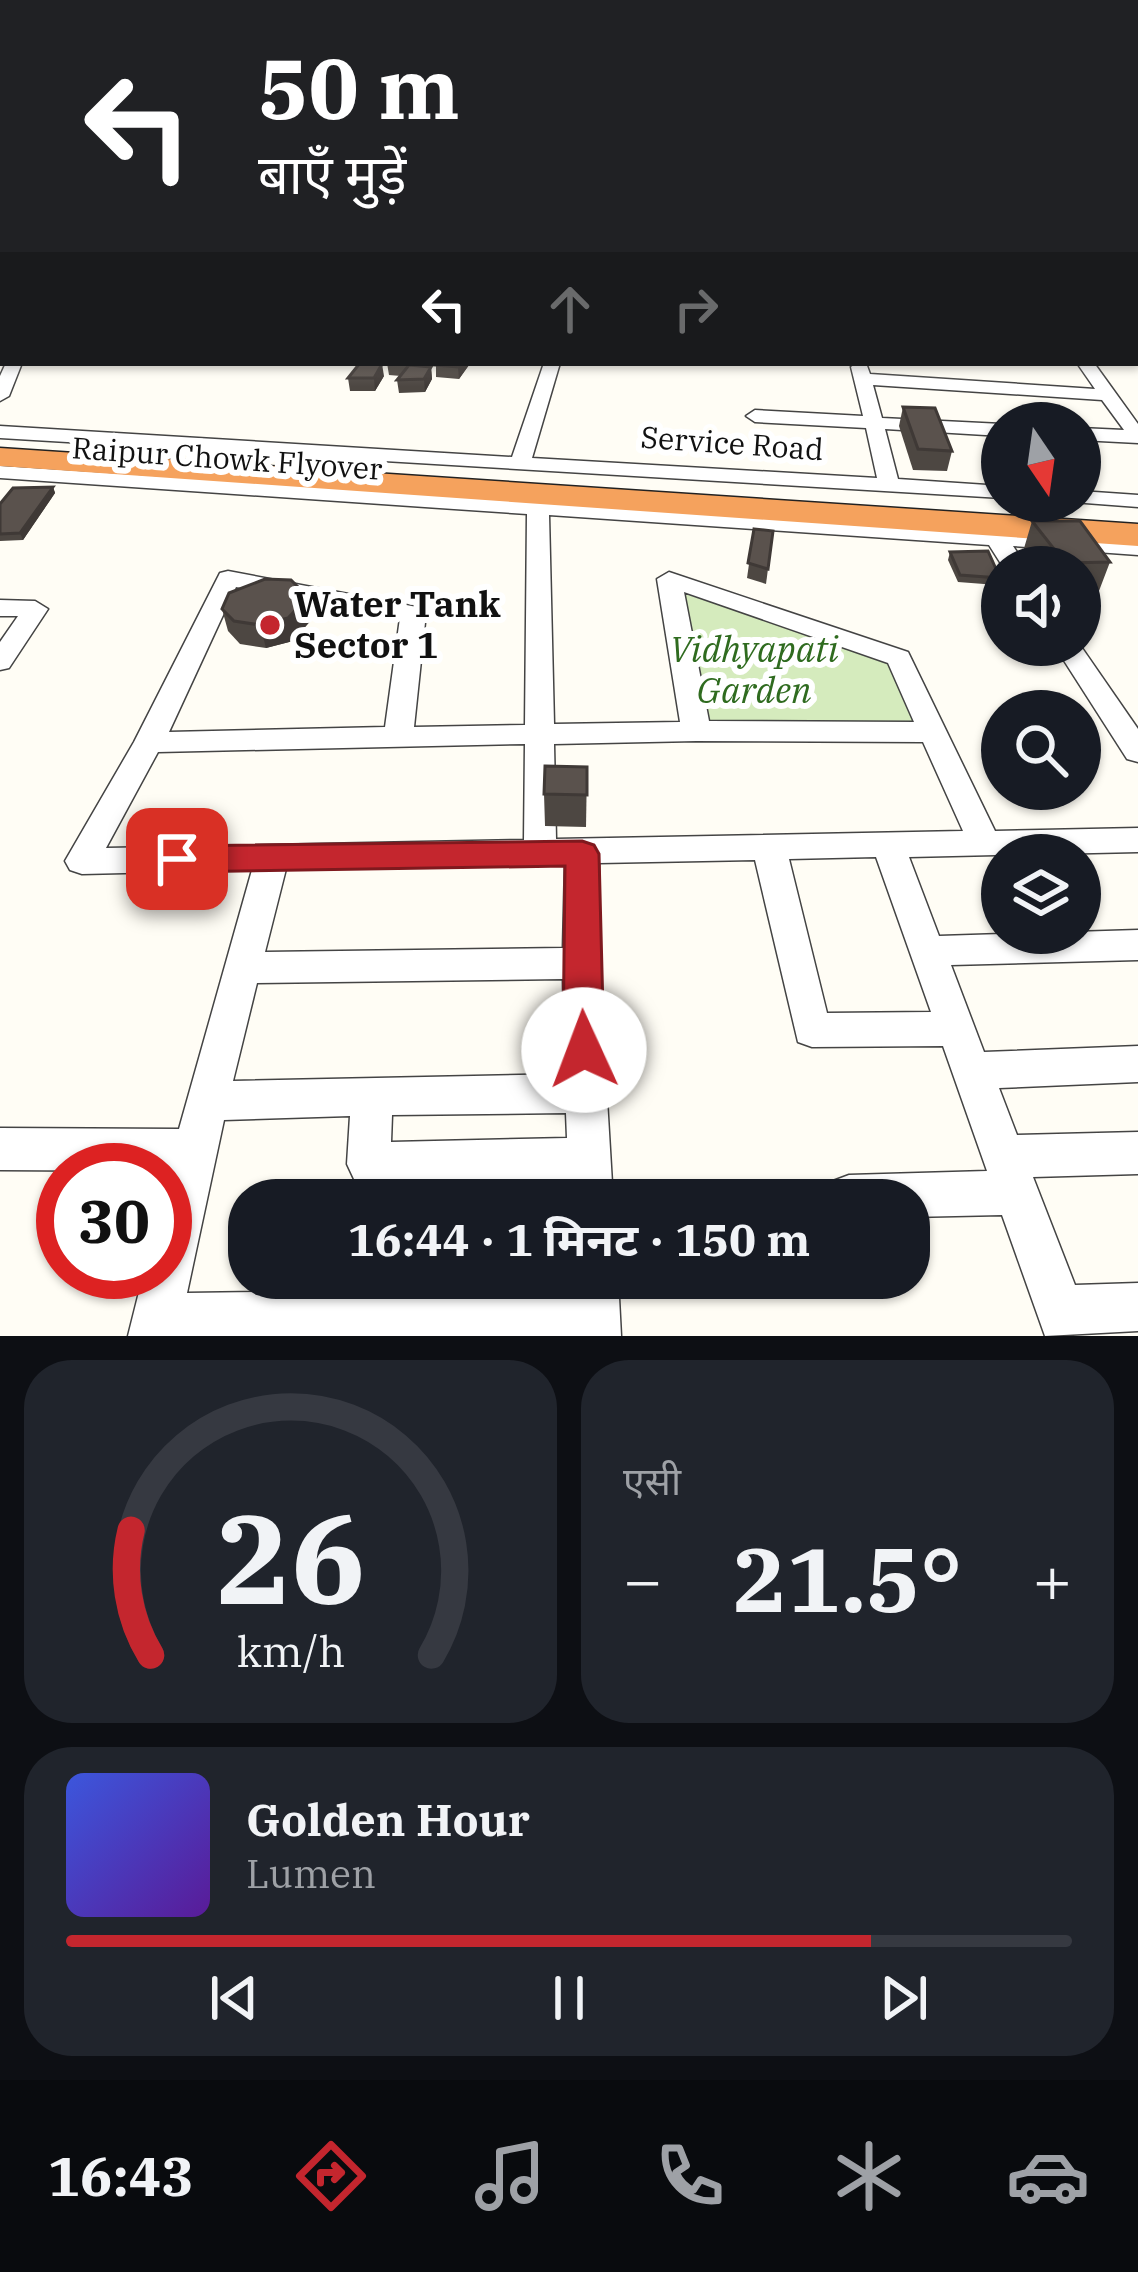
<!DOCTYPE html>
<html lang="hi">
<meta charset="utf-8">
<style>
:root{--surface:#171b24;--page:#20242c;--text:#f1f3f6;--muted:#9ea1a6;--line:#363941;--accent:#c4262e}
body{margin:0;font-family:"IBM Plex Serif","Noto Sans Devanagari",serif;background:var(--page);color:var(--text);height:100vh;display:flex;flex-direction:column;font-size:45px;white-space:nowrap}
*{box-sizing:border-box;margin:0}
p{font-size:39px;color:var(--muted)}
.icon{flex:none;width:66px;height:66px;fill:none;stroke:currentColor;stroke-width:2;stroke-linecap:round;stroke-linejoin:round}
.map{position:relative;height:1336px;overflow:hidden}
.details{display:flex;flex-direction:column;gap:24px;padding:24px;background:#0d0f14;flex:1}
.details>*{flex:none}
.banner{position:absolute;left:0px;top:0px;width:1140px;height:366px;box-shadow:0 3px 9px #0004;background:#202124;color:#fff;overflow:hidden}
.needle{width:78px;rotate:167deg}
.controls{position:absolute;left:981px;top:402px;display:grid;gap:24px}
.controls a{display:grid;place-items:center;width:120px;height:120px;border-radius:50%;background:var(--surface);box-shadow:0 3px 9px #0004;font-size:60px}
.speed{position:absolute;left:36px;top:1143px;display:flex;gap:24px;font-size:60px;font-weight:700;text-align:center}
.speed>*{display:grid;place-content:center;width:156px;height:156px;border-radius:50%;background:var(--surface);box-shadow:0 3px 9px #0004;line-height:1}
.speed .limit{border:18px solid #d22;background:#fff;color:#111}
.pin{position:absolute;display:grid;place-items:center;width:102px;height:102px;color:#fff;margin:-51px;border-radius:24px;box-shadow:0 6px 18px #0006}
.me{position:absolute;width:132px;margin:-66px;rotate:358deg;stroke-linejoin:round;filter:drop-shadow(0 0 9px #0008)}
.turn{display:flex;align-items:center;gap:42px;height:252px;padding:0 60px;font-size:54px}
.turn .icon{width:156px;height:156px;stroke-width:2.5}
.turn b{display:block;font-size:84px;line-height:102px}
.lanes{display:flex;align-items:center;height:114px;padding:0 60px;background:#0003;justify-content:center;gap:60px;direction:ltr}
.lanes .off{opacity:.35}
.big{font-size:90px;font-weight:700;line-height:1.1}
.details .card{flex:1;display:flex;flex-direction:column;justify-content:center;gap:18px;min-width:0;padding:0 42px;border-radius:48px;background:var(--page)}
.details .dial{align-items:center;gap:0}
.dial svg{height:312px;overflow:visible;fill:none;stroke:var(--line);stroke-width:7;stroke-linecap:round;text-anchor:middle}
.dial text{fill:var(--text);stroke:none}
.song{display:flex;align-items:center;gap:36px}
.cover{width:144px;height:144px;border-radius:18px;background:linear-gradient(135deg,hsl(230 70% 55%),hsl(270 70% 35%))}
.played{height:12px;border-radius:6px;background:linear-gradient(90deg,var(--accent) 80%,var(--line) 80%)}
.keys{display:flex;justify-content:space-around;direction:ltr}
.heat{display:flex;justify-content:space-between;align-items:center;font-size:66px;direction:ltr}
.details .tiles{flex:1;display:grid;gap:24px;grid-template-columns:1fr 1fr}
.card:last-child{grid-column:span 2}
.trip{position:absolute;left:228px;top:1179px;width:702px;height:120px;border-radius:48px;background:var(--surface);box-shadow:0 3px 9px #0004;font-weight:700;line-height:120px;text-align:center}
.dock{display:flex;height:192px;justify-content:space-around;align-items:center;background:#090b0e;color:var(--muted)}
.dock .icon{width:84px;height:84px}
.dock .current{color:var(--accent)}
.dock b{font-size:54px;color:var(--text)}
.map>svg:first-child{display:block}
.green{fill:#d5ebbd}
.lines{fill:none;stroke-linecap:round;stroke-linejoin:round}
.minor-casing{stroke:#444;stroke-width:3}
.highway-casing{stroke:#222;stroke-width:3}
.minor{fill:#fff;fill-rule:evenodd}
.highway{fill:#f5a25d;fill-rule:evenodd}
.wall{fill:#4d4742}
.shaded-wall{fill:#3f3936}
.building{fill:#5a524d;stroke:#3f3936;stroke-width:3}
.route{fill:#c4262e;stroke:#7f191e;stroke-width:3}
.poi-dot{fill:#c4262e;stroke:#fff;stroke-width:4.5}
.labels{text-anchor:middle;stroke-width:12;stroke-linejoin:round;paint-order:stroke}
.far-street-label{font-size:30px;fill:#111;stroke:#fff}
.poi-label{font-size:36px;font-weight:bold;fill:#111;stroke:#fff;text-anchor:start}
.park-label{font-size:36px;font-style:italic;fill:#2f6b1f;stroke:#fff}
</style>
<div class="map">
<svg width="1138" height="1336" viewBox="0 0 1138 1336">
<rect width="100%" height="100%" fill="#fffdf5"/>
<polygon class="green" points="685,594 894,660 925,727 708,721"/>
<g class="lines">
<defs>
<g id="minor">
<rect x="0" y="200" width="3" height="4"/>
<polygon points="0,224 3,225 3,235 0,234"/>
<polygon points="1137,226 1138,227 1138,235 1137,235"/>
<polygon points="3,263 3,271 0,272 0,264"/>
<rect x="1137" y="300" width="1" height="9"/>
<rect x="1137" y="324" width="1" height="10"/>
<polygon points="6,363 22,363 9,396 0,401 0,376"/>
<polygon points="544,363 560,363 532,458 877,478 866,428 755,422 746,416 755,410 863,416 851,367 856,363 866,363 870,374 1095,389 1077,363 1094,363 1138,424 1138,443 1080,440 1080,428 1124,430 1102,400 873,385 882,418 1002,424 1002,436 885,429 898,479 1002,486 1002,498 0,438 0,426 512,457"/>
<path d="M 0,466 L 1138,541 L 1138,555 L 1013,546 L 1027,567 L 1003,567 L 989,545 L 549,515 L 554,724 L 680,722 L 657,579 L 669,572 L 908,652 L 995,831 L 1138,828 L 1138,852 L 909,857 L 939,936 L 1138,930 L 1138,960 L 951,965 L 984,1052 L 1138,1046 L 1138,1082 L 999,1088 L 1017,1135 L 1138,1132 L 1138,1174 L 1033,1177 L 1075,1285 L 1138,1283 L 1138,1331 L 1045,1336 L 1002,1215 L 909,1217 L 909,1200 L 828,1200 L 833,1181 L 849,1175 L 987,1171 L 943,1046 L 812,1047 L 798,1042 L 755,860 L 599,863 L 599,963 L 613,1200 L 569,1200 L 568,1181 L 369,1186 L 354,1179 L 347,1164 L 350,1116 L 224,1120 L 187,1293 L 571,1287 L 570,1278 L 618,1278 L 621,1336 L 128,1336 L 144,1272 L 165,1272 L 165,1188 L 169,1171 L 0,1170 L 0,1128 L 179,1129 L 252,870 L 82,874 L 70,870 L 65,861 L 134,742 L 220,573 L 228,571 L 422,608 L 426,613 L 414,727 L 525,725 L 527,514 L 0,478 ZM 236,587 L 400,618 L 385,727 L 169,732 ZM 684,592 L 888,663 L 914,722 L 709,721 ZM 696,741 L 923,742 L 963,831 L 556,839 L 554,744 ZM 525,744 L 524,840 L 106,848 L 158,752 ZM 876,857 L 931,1012 L 827,1013 L 789,859 ZM 530,864 L 565,864 L 563,948 L 265,952 L 286,869 ZM 563,979 L 565,1074 L 233,1081 L 257,983 ZM 566,1113 L 567,1138 L 391,1142 L 392,1115 Z"/>
<polygon points="1080,491 1138,495 1138,507 1072,502 1080,501"/>
<polygon points="0,600 35,601 48,609 9,668 0,670 0,642 18,616 0,616"/>
<polygon points="1054,645 1080,645 1138,729 1138,762 1127,759"/>
</g>
<polygon id="highway" points="0,448 1138,524 1138,546 0,466"/>
</defs>
<use href="#minor" class="minor-casing"/>
<use href="#highway" class="highway-casing"/>
<use href="#minor" class="minor"/>
<use href="#highway" class="highway"/>
</g>
<g class="wall">
<polygon points="387,363 413,363 413,365 431,367 432,379 425,392 399,393 397,380 401,376 389,375"/>
<polygon points="436,363 469,363 469,365 459,379 436,377"/>
<polygon points="384,376 375,391 350,391 348,378"/>
<polygon points="903,407 952,451 947,471 913,470 899,426"/>
<polygon points="53,487 55,493 23,540 0,541 0,504"/>
<polygon points="1032,521 1110,562 1094,604 1080,605 1080,567 1023,567 1020,562"/>
<polygon points="754,529 773,531 766,584 747,578"/>
<polygon points="950,552 1000,578 997,585 958,582 948,560"/>
<polygon points="222,609 312,619 293,641 266,648 240,644 228,631"/>
<polygon points="587,767 586,827 545,826 544,794"/>
</g>
<g class="shaded-wall">
<polygon points="461,363 469,363 469,365 459,379 458,367"/>
<polygon points="382,364 384,376 375,391 374,378"/>
<polygon points="431,367 432,379 425,392 424,379"/>
<polygon points="53,487 55,493 23,540 20,533"/>
<polygon points="308,597 312,619 293,641 266,648 260,625"/>
</g>
<g class="building">
<polygon points="360,363 366,363 382,364 374,378 348,378"/>
<polygon points="436,363 461,363 458,367 435,365"/>
<polygon points="409,365 431,367 424,379 397,380"/>
<polygon points="903,407 935,408 952,451 918,449"/>
<polygon points="53,487 20,533 0,534 0,504 13,488"/>
<polygon points="1032,521 1080,521 1110,562 1065,563"/>
<polygon points="754,529 773,531 768,569 748,563"/>
<polygon points="988,551 1000,578 960,575 950,552"/>
<polygon points="265,579 291,580 308,597 288,618 260,625 234,621 222,609 229,593"/>
<polygon points="545,766 587,767 587,795 544,794"/>
</g>
<linearGradient id="sky" x2="0" y2="1"><stop stop-color="#95c6ee"/><stop offset="0.52" stop-color="#fffefa"/><stop offset="1" stop-color="#fffefa" stop-opacity="0"/></linearGradient>
<rect width="1138" height="387" fill="url(#sky)"/>
<polygon class="route" points="582,841 594,845 599,854 604,1050 598,1063 584,1068 569,1063 563,1050 565,866 177,872 165,868 160,859 165,850 177,846"/>
<circle class="poi-dot" cx="270" cy="625" r="12"/>
<g class="labels">
<g class="far-street-label">
<text transform="translate(732 444) rotate(4)" y="10">Service Road</text>
<text transform="translate(227 459) rotate(4)" y="10">Raipur Chowk Flyover</text>
</g>
<g class="poi-label">
<text x="294" y="617">Water Tank<tspan x="294" dy="41">Sector 1</tspan></text>
</g>
<g class="park-label">
<text x="754" y="662">Vidhyapati<tspan x="754" dy="41">Garden</tspan></text>
</g>
</g>
</svg>
<div class="controls">
<a><svg class="needle" viewBox="-14 -14 28 28"><path d="M0-13l5 13h-10z" fill="#e53935"/><path d="M0 13l5-13h-10z" fill="#9ea1a6"/></svg></a>
<a><svg class="icon" aria-label="sound" viewBox="0 0 24 24"><path d="M4 9h4l5-4v14l-5-4H4zM17 9q2 3 0 6"/></svg></a>
<a><svg class="icon" aria-label="search" viewBox="0 0 24 24"><circle cx="10" cy="10" r="6"/><path d="M15 15l6 6"/></svg></a>
<a><svg class="icon" aria-label="layers" viewBox="0 0 24 24"><path d="M12 4l9 5-9 5-9-5zM3 14l9 5 9-5"/></svg></a>
</div>
<div class="speed"><div class="limit">30</div></div>
<div class="pin" style="left:177px;top:859px;background:#d93025"><svg class="icon" aria-label="arrive" viewBox="0 0 24 24"><path d="M6 21V4h12l-3 4 3 4H6"/></svg></div>
<svg class="me" style="left:584px;top:1050px" viewBox="-20 -20 40 40"><circle r="19" fill="#fff"/><path d="M0-13L10 11 0 6-10 11z" fill="#c4262e"/></svg>
<div class="trip">16:44 · 1 मिनट · 150 m</div>
<div class="banner">
<div class="turn"><svg class="icon" aria-label="left" viewBox="0 0 24 24"><path d="M17 20v-9H6M10 6l-5 5 5 5"/></svg><div><b>50 m</b>बाएँ मुड़ें</div></div>
<div class="lanes"><svg class="icon" aria-label="left" viewBox="0 0 24 24"><path d="M17 20v-9H6M10 6l-5 5 5 5"/></svg><svg class="icon off" aria-label="ahead" viewBox="0 0 24 24"><path d="M12 20V5M6 11l6-6 6 6"/></svg><svg class="icon off" aria-label="right" viewBox="0 0 24 24"><path d="M7 20v-9h11M14 6l5 5-5 5"/></svg></div>
</div>
</div>
<section class="details">
<div class="tiles">
<div class="card dial"><svg viewBox="0 0 100 80">
<path d="M14 69A42 42 0 1 1 86 69"/>
<path d="M14 69A42 42 0 0 1 9 37" stroke="#c4262e"/>
<text x="50" y="56" font-size="32" font-weight="700">26</text>
<text x="50" y="72" font-size="11">km/h</text>
</svg></div>
<div class="card"><p>एसी</p>
<div class="heat"><a>−</a><b class="big">21.5°</b><a>+</a></div>
</div>
<div class="card">
<div class="song"><i class="cover"></i><div><b>Golden Hour</b><p>Lumen</p></div></div>
<div class="played"></div>
<div class="keys"><svg class="icon" aria-label="previous" viewBox="0 0 24 24"><path d="M18 5L8 12l10 7zM5 5v14"/></svg><svg class="icon" aria-label="pause" viewBox="0 0 24 24"><path d="M8 5v14M16 5v14"/></svg><svg class="icon" aria-label="next" viewBox="0 0 24 24"><path d="M6 5l10 7-10 7zM19 5v14"/></svg></div>
</div>
</div>
</section>
<nav class="dock">
<b>16:43</b>
<svg class="icon current" aria-label="directions" viewBox="0 0 24 24"><path d="M12 3l9 9-9 9-9-9zM9 14v-3h6M13 9l2 2-2 2"/></svg>
<svg class="icon" aria-label="music" viewBox="0 0 24 24"><path d="M9 18V5l10-2v13"/><circle cx="6" cy="18" r="3"/><circle cx="16" cy="16" r="3"/></svg>
<svg class="icon" aria-label="phone" viewBox="0 0 24 24"><path d="M5 4h4l2 5-3 2q2 4 5 5l2-3 5 2v4C11 20 4 13 5 4z"/></svg>
<svg class="icon" aria-label="climate" viewBox="0 0 24 24"><path d="M12 3v18M4 7l16 10M4 17L20 7"/></svg>
<svg class="icon" aria-label="car" viewBox="0 0 24 24"><path d="M5 17H2v-5l4-1 3-4h7l3 4 3 1v5h-3M9 17h6M6 11h13"/><circle cx="7" cy="17" r="2"/><circle cx="17" cy="17" r="2"/></svg>
</nav>
